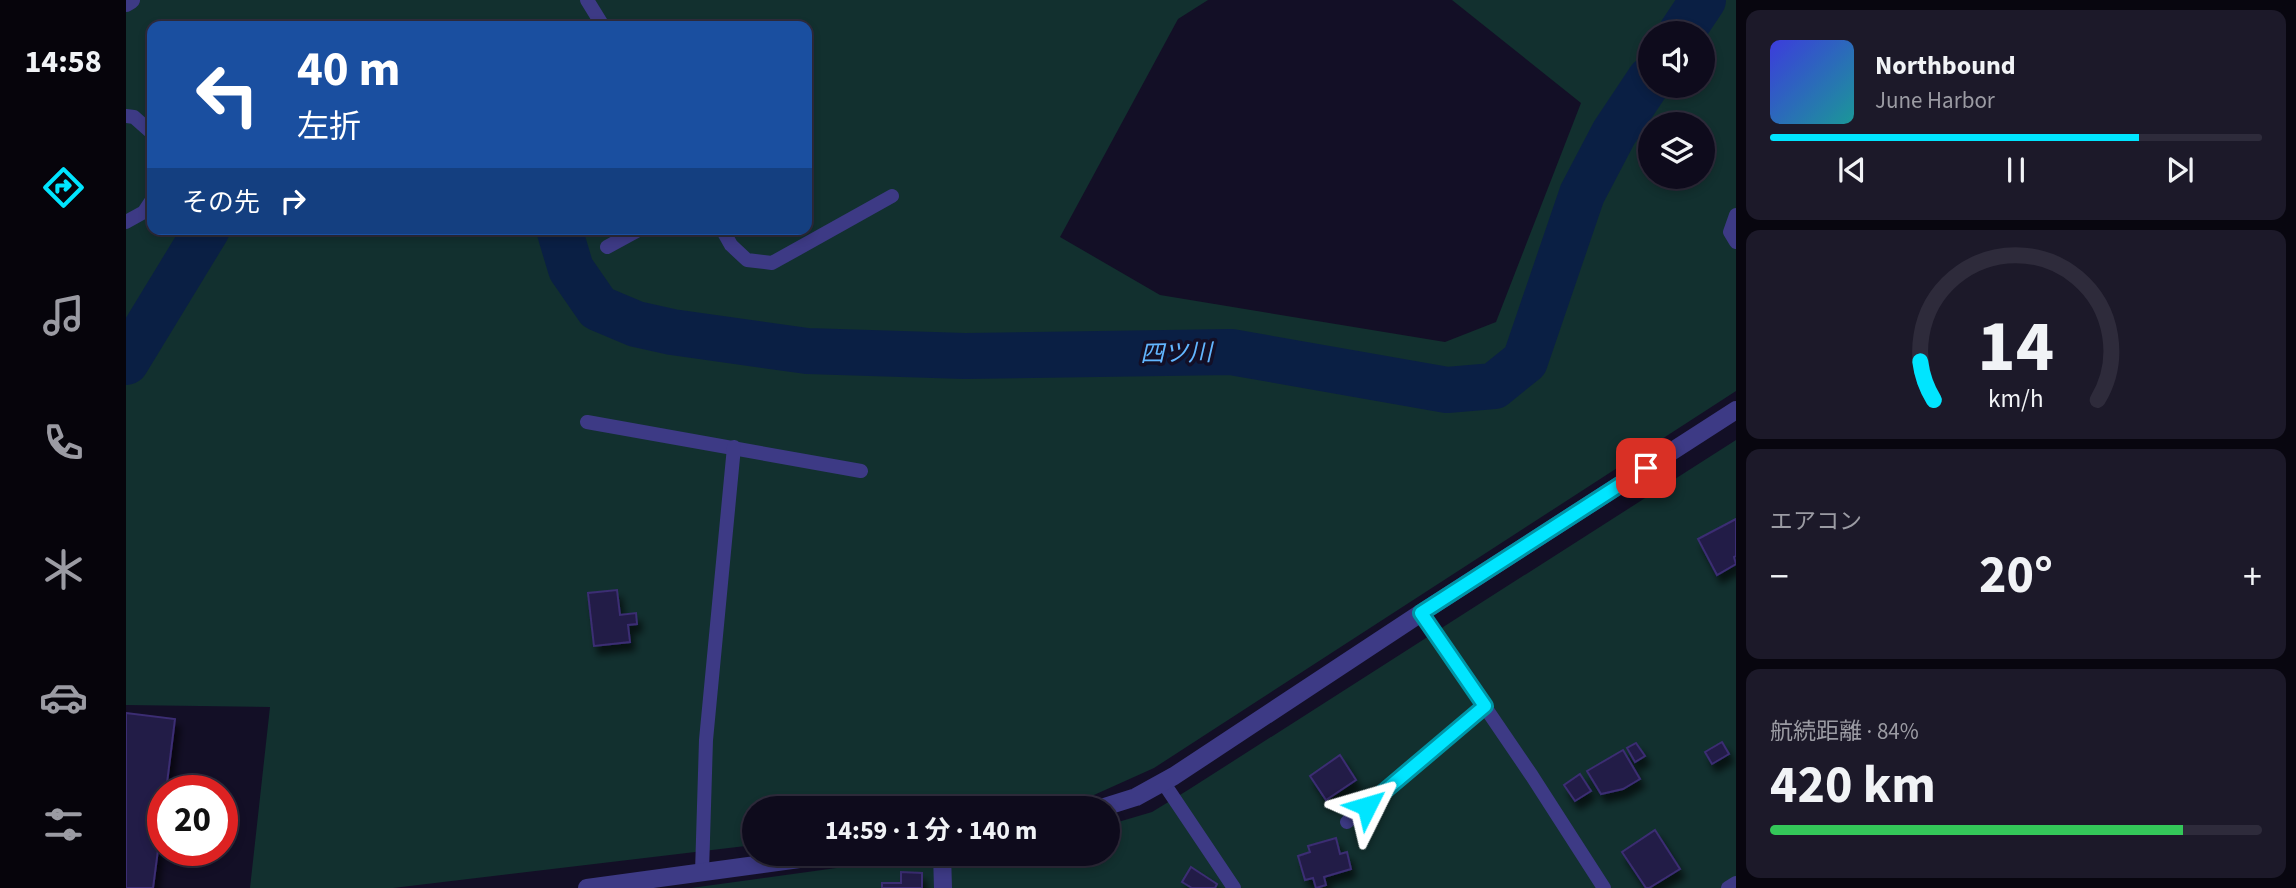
<!DOCTYPE html>
<html lang="ja">
<meta charset="utf-8">
<style>
:root{--surface:#0e0b1c;--page:#1c1929;--text:#f1f3f6;--muted:#9b9ba3;--line:#2e2b3b;--accent:#00e5ff}
body{margin:0;font-family:"Source Sans 3","Noto Sans JP",sans-serif;background:var(--page);color:var(--text);height:100vh;display:flex;flex-direction:column;font-size:26px;white-space:nowrap}
*{box-sizing:border-box;margin:0}
p{font-size:23px;color:var(--muted)}
.icon{flex:none;width:38px;height:38px;fill:none;stroke:currentColor;stroke-width:2;stroke-linecap:round;stroke-linejoin:round}
.map{position:relative;flex:1;overflow:hidden}
.panel{display:flex;flex-direction:column;gap:10px;padding:10px;background:#08060f;width:560px}
.panel>*{flex:none}
.banner{position:absolute;left:21px;top:21px;width:665px;height:214px;border-radius:14px;box-shadow:0 4px 10px #0003,0 0 0 2px var(--line);background:#1a4fa0;color:#fff;overflow:hidden}
.controls{position:absolute;left:1512px;top:21px;display:grid;gap:14px}
.controls a{display:grid;place-items:center;width:77px;height:77px;border-radius:50%;background:var(--surface);box-shadow:0 4px 10px #0003,0 0 0 2px var(--line);font-size:35px}
.speed{position:absolute;left:21px;top:775px;display:flex;gap:14px;font-size:35px;font-weight:700;text-align:center}
.speed>*{display:grid;place-content:center;width:91px;height:91px;border-radius:50%;background:var(--surface);box-shadow:0 4px 10px #0003,0 0 0 2px var(--line);line-height:1}
.speed .limit{border:10px solid #d22;background:#fff;color:#111}
.pin{position:absolute;display:grid;place-items:center;width:60px;height:60px;color:#fff;margin:-30px;border-radius:14px;box-shadow:0 4px 10px #0006}
.me{position:absolute;width:77px;margin:-38px;rotate:50deg;stroke-linejoin:round;filter:drop-shadow(0 0 5px #0008)}
.turn{display:flex;align-items:center;gap:24px;height:147px;padding:0 35px;font-size:32px}
.turn .icon{width:91px;height:91px;stroke-width:2.5}
.turn b{display:block;font-size:49px;line-height:60px}
.then{display:flex;align-items:center;height:66px;padding:0 35px;background:#0003;gap:14px;font-size:26px}
.big{font-size:52px;font-weight:700;line-height:1.1}
.panel .tile{flex:1;display:flex;flex-direction:column;justify-content:center;gap:10px;min-width:0;padding:0 24px;border-radius:14px;background:var(--page)}
.panel .dial{align-items:center;gap:0}
.dial svg{height:182px;overflow:visible;fill:none;stroke:var(--line);stroke-width:7;stroke-linecap:round;text-anchor:middle}
.dial text{fill:var(--text);stroke:none}
.song{display:flex;align-items:center;gap:21px}
.cover{width:84px;height:84px;border-radius:10px;background:linear-gradient(135deg,hsl(240 70% 55%),hsl(180 70% 35%))}
.played{height:7px;border-radius:4px;background:linear-gradient(90deg,var(--accent) 75%,var(--line) 75%)}
.keys{display:flex;justify-content:space-around;direction:ltr}
.heat{display:flex;justify-content:space-between;align-items:center;font-size:38px;direction:ltr}
.charge{height:10px;border-radius:5px;background:linear-gradient(90deg,#34c759 84%,var(--line) 0)}
.trip{position:absolute;left:616px;top:796px;width:378px;height:70px;border-radius:35px;background:var(--surface);box-shadow:0 4px 10px #0003,0 0 0 2px var(--line);font-weight:700;line-height:70px;text-align:center}
main{display:flex;flex:1;min-height:0}
.menu{display:flex;flex-direction:column;width:126px;justify-content:space-around;align-items:center;background:#06040b;color:var(--muted)}
.menu .icon{width:49px;height:49px}
.menu .current{color:var(--accent)}
.menu b{font-size:32px;color:var(--text)}
.map>svg:first-child{display:block}
.green{fill:#12302f;fill-rule:evenodd}
.lines{fill:none;stroke-linecap:round;stroke-linejoin:round}
.river{stroke:#0a1f44;stroke-width:46}
.building{fill:#241b47;stroke:#3b2d73;stroke-width:2;filter:url(#shadow)}
.service{stroke:#3d3a85;stroke-width:14}
.minor{stroke:#3d3a85;stroke-width:18}
.route-casing{stroke:#0095a6;stroke-width:18}
.route{stroke:#00e5ff;stroke-width:12}
.labels{text-anchor:middle;stroke-width:7;stroke-linejoin:round;paint-order:stroke}
.water-label{font-size:24px;font-style:italic;fill:#62b6ff;stroke:#130f26}
</style>
<main>
<nav class="menu">
<b>14:58</b>
<svg class="icon current" aria-label="directions" viewBox="0 0 24 24"><path d="M12 3l9 9-9 9-9-9zM9 14v-3h6M13 9l2 2-2 2"/></svg>
<svg class="icon" aria-label="music" viewBox="0 0 24 24"><path d="M9 18V5l10-2v13"/><circle cx="6" cy="18" r="3"/><circle cx="16" cy="16" r="3"/></svg>
<svg class="icon" aria-label="phone" viewBox="0 0 24 24"><path d="M5 4h4l2 5-3 2q2 4 5 5l2-3 5 2v4C11 20 4 13 5 4z"/></svg>
<svg class="icon" aria-label="climate" viewBox="0 0 24 24"><path d="M12 3v18M4 7l16 10M4 17L20 7"/></svg>
<svg class="icon" aria-label="car" viewBox="0 0 24 24"><path d="M5 17H2v-5l4-1 3-4h7l3 4 3 1v5h-3M9 17h6M6 11h13"/><circle cx="7" cy="17" r="2"/><circle cx="17" cy="17" r="2"/></svg>
<svg class="icon" aria-label="filters" viewBox="0 0 24 24"><path d="M4 7h16M4 17h16"/><circle cx="9" cy="7" r="2"/><circle cx="15" cy="17" r="2"/></svg>
</nav>
<div class="map">
<svg width="1610" height="888" viewBox="0 0 1610 888">
<defs>
<filter id="shadow"><feDropShadow dx="4.5" dy="8" stdDeviation="3.5" flood-color="#0009"/></filter>
</defs>
<rect width="100%" height="100%" fill="#130f26"/>
<g class="green">
<path d="M 0,0 L 1082,0 L 1052,19 L 934,237 L 1034,295 L 1319,342 L 1370,322 L 1455,103 L 1326,0 L 1610,0 L 1610,391 L 1028,768 L 939,808 L 628,808 L 628,845 L 267,888 L 124,888 L 144,707 L 0,705 ZM 26,26 L 681,26 L 681,229 L 26,229 ZM 1524,33 L 1577,33 L 1577,86 L 1524,86 ZM 1524,124 L 1577,124 L 1577,177 L 1524,177 Z"/>
<polygon points="1610,440 1610,888 565,888 812,854 982,854 982,825 1026,812 1062,790"/>
</g>
<g class="lines">
<g class="river">
<polyline points="1555,33 1577,0"/>
<polyline points="433,229 445,269 472,308 510,324 546,332 681,351 839,356 1105,352 1321,390 1368,386 1399,361 1456,194 1488,133 1524,79"/>
<polyline points="0,362 81,229"/>
</g>
</g>
<g class="building">
<polygon points="1610,519 1610,556 1608,557 1610,564 1591,575 1572,539"/>
<polygon points="491,590 494,615 510,613 511,624 502,625 504,642 468,646 462,593"/>
<polygon points="0,713 49,719 40,791 37,791 37,812 27,888 0,888"/>
<polygon points="1596,742 1603,754 1586,764 1579,752"/>
<polygon points="1510,743 1519,756 1509,762 1501,748"/>
<polygon points="1497,750 1514,779 1497,789 1475,794 1461,771"/>
<polygon points="1214,755 1230,780 1200,800 1184,776"/>
<polygon points="1454,774 1465,791 1449,801 1438,785"/>
<polygon points="1529,830 1554,869 1523,888 1520,888 1496,852"/>
<polygon points="1210,838 1214,854 1221,852 1225,869 1198,877 1200,885 1190,888 1187,878 1179,880 1172,856 1184,852 1182,846"/>
<polygon points="1065,867 1091,884 1089,888 1066,888 1056,882"/>
<polygon points="775,872 796,873 796,888 756,888 756,883 775,883"/>
</g>
<g class="lines">
<g class="service">
<polyline points="461,0 477,26"/>
<polyline points="0,116 8,117 26,133"/>
<polyline points="1610,215 1604,232 1610,242"/>
<polyline points="0,222 18,212 26,200"/>
<polyline points="596,229 605,245 621,260 646,263 766,196"/>
<polyline points="481,247 514,229"/>
<polyline points="461,422 735,471"/>
<polyline points="1295,613 1406,776 1478,888"/>
<polyline points="1037,782 1108,888"/>
<polyline points="1221,822 1359,706"/>
<polyline points="576,872 580,740 608,447"/>
<polyline points="1602,888 1610,883"/>
</g>
<g class="minor">
<polyline points="0,3 5,0"/>
<polyline points="975,808 1010,797 1048,776 1295,613 1610,410"/>
<polyline points="816,854 817,888"/>
<polyline points="461,888 710,854"/>
</g>
</g>
<g class="lines">
<defs>
<polyline id="route" points="1241,806 1359,706 1295,613 1520,468"/>
</defs>
<use href="#route" class="route-casing"/>
<use href="#route" class="route"/>
</g>
<g class="labels">
<g class="water-label">
<text transform="translate(1050 353) rotate(-1)" y="8">四ツ川</text>
</g>
</g>
</svg>
<div class="controls">
<a><svg class="icon" aria-label="sound" viewBox="0 0 24 24"><path d="M4 9h4l5-4v14l-5-4H4zM17 9q2 3 0 6"/></svg></a>
<a><svg class="icon" aria-label="layers" viewBox="0 0 24 24"><path d="M12 4l9 5-9 5-9-5zM3 14l9 5 9-5"/></svg></a>
</div>
<div class="speed"><div class="limit">20</div></div>
<div class="pin" style="left:1520px;top:468px;background:#d93025"><svg class="icon" aria-label="arrive" viewBox="0 0 24 24"><path d="M6 21V4h12l-3 4 3 4H6"/></svg></div>
<svg class="me" style="left:1241px;top:806px" viewBox="-20 -20 40 40"><path d="M0-17L14 15 0 8-14 15z" fill="#00e5ff" stroke="#fff" stroke-width="4"/></svg>
<div class="trip">14:59 · 1 分 · 140 m</div>
<div class="banner">
<div class="turn"><svg class="icon" aria-label="left" viewBox="0 0 24 24"><path d="M17 20v-9H6M10 6l-5 5 5 5"/></svg><div><b>40 m</b>左折</div></div>
<div class="then">その先<svg class="icon" aria-label="right" viewBox="0 0 24 24"><path d="M7 20v-9h11M14 6l5 5-5 5"/></svg></div>
</div>
</div>
<section class="panel">
<div class="tile">
<div class="song"><i class="cover"></i><div><b>Northbound</b><p>June Harbor</p></div></div>
<div class="played"></div>
<div class="keys"><svg class="icon" aria-label="previous" viewBox="0 0 24 24"><path d="M18 5L8 12l10 7zM5 5v14"/></svg><svg class="icon" aria-label="pause" viewBox="0 0 24 24"><path d="M8 5v14M16 5v14"/></svg><svg class="icon" aria-label="next" viewBox="0 0 24 24"><path d="M6 5l10 7-10 7zM19 5v14"/></svg></div>
</div>
<div class="tile dial"><svg viewBox="0 0 100 80">
<path d="M14 69A42 42 0 1 1 86 69"/>
<path d="M14 69A42 42 0 0 1 8 52" stroke="#00e5ff"/>
<text x="50" y="56" font-size="32" font-weight="700">14</text>
<text x="50" y="72" font-size="11">km/h</text>
</svg></div>
<div class="tile"><p>エアコン</p>
<div class="heat"><a>−</a><b class="big">20°</b><a>+</a></div>
</div>
<div class="tile"><p>航続距離 · 84%</p><b class="big">420 km</b><div class="charge"></div></div>
</section>
</main>
